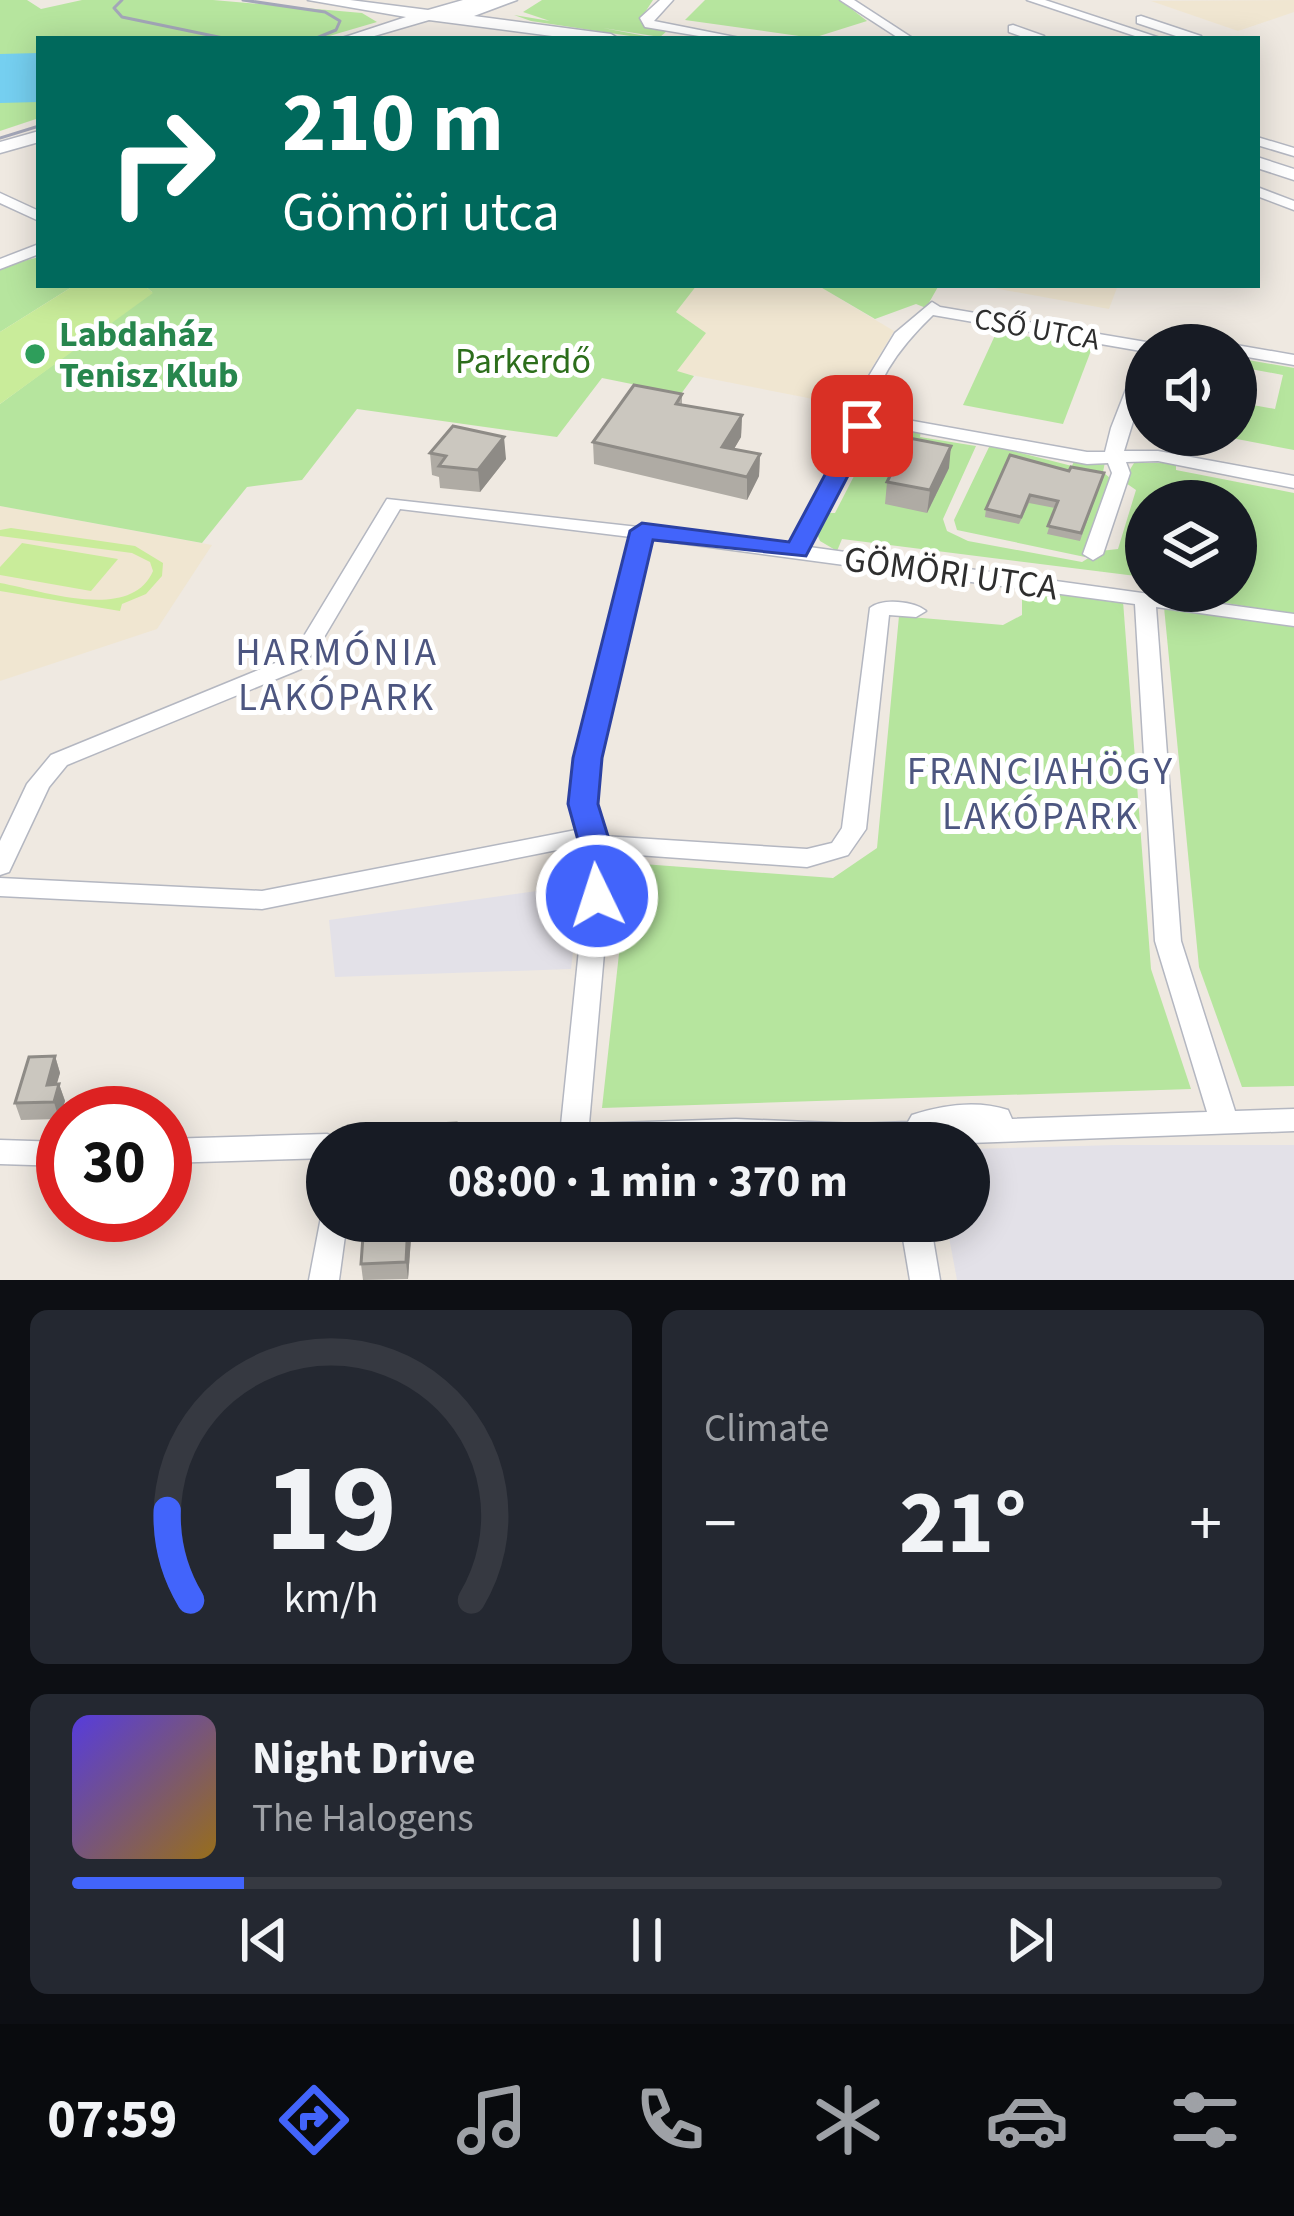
<!DOCTYPE html>
<meta charset="utf-8">
<style>
:root{--surface:#171b24;--page:#242831;--text:#f1f3f6;--muted:#9ea1a6;--line:#363941;--accent:#4264fb}
body{margin:0;font-family:"Source Sans 3",sans-serif;background:var(--page);color:var(--text);height:100vh;display:flex;flex-direction:column;font-size:45px;white-space:nowrap}
*{box-sizing:border-box;margin:0}
p{font-size:39px;color:var(--muted)}
.icon{flex:none;width:66px;height:66px;fill:none;stroke:currentColor;stroke-width:2;stroke-linecap:round;stroke-linejoin:round}
.map{position:relative;height:1280px;overflow:hidden}
.details{display:flex;flex-direction:column;gap:30px;padding:30px;background:#0d0f14;flex:1}
.details>*{flex:none}
.banner{position:absolute;left:36px;top:36px;width:1224px;height:252px;border-radius:0px;box-shadow:0 6px 30px #0003;background:#00695c;color:#fff;overflow:hidden}
.tools{position:absolute;left:1125px;top:324px;display:grid;gap:24px}
.tools a{display:grid;place-items:center;width:132px;height:132px;border-radius:50%;background:var(--surface);box-shadow:0 6px 30px #0003;font-size:60px}
.speed{position:absolute;left:36px;top:1086px;display:flex;gap:24px;font-size:60px;font-weight:700;text-align:center}
.speed>*{display:grid;place-content:center;width:156px;height:156px;border-radius:50%;background:var(--surface);box-shadow:0 6px 30px #0003;line-height:1}
.speed .limit{border:18px solid #d22;background:#fff;color:#111}
.pin{position:absolute;display:grid;place-items:center;width:102px;height:102px;color:#fff;margin:-51px;border-radius:24px;box-shadow:0 6px 18px #0006}
.me{position:absolute;width:132px;margin:-66px;rotate:356deg;stroke-linejoin:round;filter:drop-shadow(0 0 9px #0008)}
.turn{display:flex;align-items:center;gap:42px;height:252px;padding:0 48px;font-size:54px}
.turn .icon{width:156px;height:156px;stroke-width:2.5}
.turn b{display:block;font-size:84px;line-height:102px}
.big{font-size:90px;font-weight:700;line-height:1.1}
.details .tile{flex:1;display:flex;flex-direction:column;justify-content:center;gap:18px;min-width:0;padding:0 42px;border-radius:18px;background:var(--page)}
.details .dial{align-items:center;gap:0}
.dial svg{height:312px;overflow:visible;fill:none;stroke:var(--line);stroke-width:7;stroke-linecap:round;text-anchor:middle}
.dial text{fill:var(--text);stroke:none}
.song{display:flex;align-items:center;gap:36px}
.cover{width:144px;height:144px;border-radius:18px;background:linear-gradient(135deg,hsl(250 70% 55%),hsl(40 70% 35%))}
.played{height:12px;border-radius:6px;background:linear-gradient(90deg,var(--accent) 15%,var(--line) 15%)}
.keys{display:flex;justify-content:space-around;direction:ltr}
.heat{display:flex;justify-content:space-between;align-items:center;font-size:66px;direction:ltr}
.details .tiles{flex:1;display:grid;gap:30px;grid-template-columns:1fr 1fr}
.tile:last-child{grid-column:span 2}
.trip{position:absolute;left:306px;top:1122px;width:684px;height:120px;border-radius:60px;background:var(--surface);box-shadow:0 6px 30px #0003;font-weight:700;line-height:120px;text-align:center}
.tab-bar{display:flex;height:192px;justify-content:space-around;align-items:center;background:#090b0e;color:var(--muted)}
.tab-bar .icon{width:84px;height:84px}
.tab-bar .selected{color:var(--accent)}
.tab-bar b{font-size:54px;color:var(--text)}
.map>svg:first-child{display:block}
.industrial{fill:#e3e1e8}
.education{fill:#f0e6d1}
.green{fill:#b6e59e}
.pitch{fill:#c9ec9a}
.water{fill:#75cff0}
.lines{fill:none;stroke-linecap:round;stroke-linejoin:round}
.street-casing{stroke:#b4b7c1;stroke-width:3}
.secondary-casing{stroke:#b4b7c1;stroke-width:3}
.street{fill:#fff;fill-rule:evenodd}
.secondary{fill:#fff;fill-rule:evenodd}
.tram{stroke:#a3a6b8;stroke-width:3}
.wall{fill:#afaba4}
.shaded-wall{fill:#8e8b86}
.building{fill:#cbc7bf;stroke:#8e8b86;stroke-width:3}
.route{fill:#4264fb;stroke:#2b41a3;stroke-width:3}
.leisure-dot{fill:#2e9e5b;stroke:#fff;stroke-width:4.5}
.labels{text-anchor:middle;stroke-width:10;stroke-linejoin:round;paint-order:stroke}
.far-street-label{font-size:30px;fill:#2e2e2e;stroke:#fff}
.leisure-label{font-size:36px;font-weight:bold;fill:#27864d;stroke:#fff;text-anchor:start}
.park-label{font-size:36px;fill:#2c6e1b;stroke:#fff}
.street-label{font-size:36px;fill:#2e2e2e;stroke:#fff}
.neighbourhood-label{font-size:39px;letter-spacing:3px;fill:#4d5680;stroke:#fff}
</style>
<div class="map">
<svg width="1294" height="1280" viewBox="0 0 1294 1280">
<rect width="100%" height="100%" fill="#efe9e1"/>
<g class="industrial">
<polygon points="580,885 577,922 567,934 574,943 571,969 335,977 329,920"/>
<polygon points="1115,1145 1294,1145 1294,1280 957,1280 946,1221 969,1221 969,1149"/>
</g>
<g class="education">
<polygon points="1294,0 1294,12 1238,31 1151,1"/>
<polygon points="697,285 817,285 894,331 849,406 676,372 705,333 676,312"/>
<polygon points="977,285 1118,285 1109,309"/>
<polygon points="0,506 212,545 157,629 0,681"/>
</g>
<g class="green">
<polygon points="0,0 27,0 41,9 82,0 213,0 362,13 377,22 319,39 39,39 39,118 0,131"/>
<polygon points="542,0 653,0 640,20 667,31 660,37 603,28 661,39 650,39 531,21 514,15 550,21 523,12"/>
<polygon points="705,0 840,0 867,21 813,38 685,20"/>
<polygon points="39,257 39,285 75,285 0,332 0,267"/>
<polygon points="144,285 697,285 676,312 706,333 677,371 694,376 681,394 602,378 557,437 357,409 302,480 247,487 202,543 0,506 0,404 152,292"/>
<polygon points="817,285 939,285 926,308 916,304 875,319"/>
<polygon points="997,331 1092,348 1063,424 963,405"/>
<polygon points="1248,360 1294,368 1294,450 1216,435 1236,435 1236,402 1275,409 1283,375 1245,368"/>
<polygon points="887,425 921,431 920,437 976,446 943,519 947,531 968,541 1082,562 1100,551 1118,549 1136,490 1123,481 1134,463 1176,463 1176,470 1294,493 1294,614 1152,591 1236,591 1236,501 1146,501 1146,586 1136,576 842,539 837,551 820,541 815,529 823,513 835,513 870,445 859,442 867,429"/>
<polygon points="990,445 1072,466 1074,461 1105,462 1103,472 1110,478 1085,557 957,530 954,520"/>
<polygon points="1037,589 1123,601 1151,969 1191,1089 602,1108 629,863 833,878 877,848 899,616 1003,625 1022,615 1022,596"/>
<polygon points="1164,607 1294,624 1294,1086 1242,1087 1199,967"/>
</g>
<g class="pitch">
<polygon points="75,285 144,285 153,293 0,404 0,332"/>
<path d="M 11,528 L 135,546 L 163,563 L 162,576 L 146,594 L 122,604 L 120,611 L 0,591 L 0,583 C 41,590 131,623 153,571 L 150,562 L 132,553 L 0,536 L 0,530 Z"/>
<polygon points="22,543 118,559 91,591 0,575 0,567"/>
</g>
<polygon class="water" points="39,53 39,102 0,103 0,54"/>
<g class="lines">
<defs>
<g id="street">
<polygon points="660,0 673,0 654,21 745,39 717,39 645,27 640,18"/>
<polygon points="840,0 854,0 914,39 900,39"/>
<polygon points="1027,0 1045,0 1163,39 1144,39"/>
<polygon points="1141,16 1201,36 1203,39 1185,39 1137,23 1137,17"/>
<polygon points="1013,25 1044,36 1046,39 1029,39 1009,32 1009,26"/>
<polygon points="1257,137 1294,148 1294,156 1257,145"/>
<polygon points="1257,187 1294,201 1294,210 1257,196"/>
<polygon points="0,193 39,211 39,221 0,203"/>
<polygon points="39,244 39,254 0,269 0,259"/>
<path d="M 932,302 L 940,307 L 1152,343 L 1146,345 L 1146,379 L 1124,451 L 1158,451 L 1294,476 L 1294,488 L 1158,461 L 1126,462 L 1130,473 L 1103,554 L 1093,560 L 1083,554 L 1112,473 L 1108,463 L 1087,464 L 885,426 L 869,430 L 809,547 L 1294,614 L 1294,626 L 1156,607 L 1181,941 L 1235,1111 L 1294,1109 L 1294,1131 L 969,1143 L 420,1143 L 423,1132 L 433,1128 L 561,1125 L 588,862 L 582,845 L 262,909 L 0,896 L 0,878 L 262,891 L 576,830 L 573,821 L 577,758 L 631,537 L 400,509 L 323,639 L 301,669 L 67,765 L 49,787 L 9,872 L 0,875 L 0,841 L 27,784 L 51,755 L 285,659 L 304,636 L 387,499 L 791,544 L 853,426 L 855,399 L 895,333 ZM 933,315 L 1141,351 L 1111,428 L 1105,452 L 1087,452 L 885,416 L 871,419 C 874,379 905,342 933,315 ZM 650,539 L 1135,604 L 1155,941 L 1207,1112 L 1012,1119 L 1008,1110 C 977,1100 942,1105 912,1115 L 908,1122 L 856,1124 L 736,1119 L 589,1124 L 612,862 L 609,853 L 807,867 L 848,855 L 866,829 L 889,615 L 916,617 L 926,611 C 914,601 882,598 870,608 L 842,828 L 832,843 L 807,849 L 603,836 C 580,788 636,600 650,539 Z"/>
<polygon points="1170,340 1200,340 1208,345 1162,345"/>
<polygon points="1236,345 1294,355 1294,365 1236,355"/>
<polygon points="327,1134 337,1138 340,1143 327,1143 327,1158 165,1163 165,1139"/>
<polygon points="0,1140 63,1142 63,1166 0,1164"/>
<polygon points="327,1210 327,1221 347,1221 339,1280 309,1280 322,1212"/>
<polygon points="900,1221 930,1221 940,1280 910,1280"/>
</g>
<g id="secondary">
<polygon points="308,0 350,0 428,10 463,0 517,0 474,16 611,34 619,39 575,39 429,20 364,39 339,39 406,17"/>
<polygon points="39,131 39,142 0,153 0,142"/>
<polygon points="1257,157 1294,169 1294,180 1257,168"/>
</g>
</defs>
<use href="#street" class="street-casing"/>
<use href="#secondary" class="secondary-casing"/>
<use href="#street" class="street"/>
<use href="#secondary" class="secondary"/>
<g class="tram">
<polyline points="122,0 114,8 122,17 228,39"/>
<polyline points="243,0 325,12 340,21 336,30 314,39"/>
<polyline points="0,138 39,126"/>
</g>
</g>
<g class="wall">
<polygon points="682,394 682,405 742,415 741,437 734,449 760,454 759,476 747,500 594,464 593,442"/>
<polygon points="430,453 506,459 480,492 440,488 439,477 432,475"/>
<polygon points="949,468 927,513 885,504 887,482"/>
<polygon points="1069,471 1104,473 1080,541 1047,534 1055,508 1029,503 1019,524 985,517 986,509"/>
<polygon points="55,1056 60,1073 56,1084 59,1084 65,1101 59,1119 21,1120 15,1103"/>
<polygon points="411,1238 408,1279 363,1280 361,1264"/>
</g>
<g class="shaded-wall">
<polygon points="742,415 741,437 722,469 722,447"/>
<polygon points="504,437 506,459 480,492 478,470"/>
<polygon points="951,446 949,468 927,513 930,490"/>
<polygon points="760,454 759,476 747,500 747,477"/>
<polygon points="55,1056 60,1073 52,1101 47,1085"/>
<polygon points="59,1084 65,1101 59,1119 54,1102"/>
<polygon points="408,1222 411,1238 408,1279 406,1262"/>
</g>
<g class="building">
<polygon points="634,385 682,394 676,404 742,415 722,447 760,454 747,477 593,442"/>
<polygon points="453,426 504,437 478,470 439,466 446,456 430,453"/>
<polygon points="909,438 951,446 930,490 887,482"/>
<polygon points="1010,455 1069,471 1071,467 1104,473 1081,533 1048,526 1058,501 1030,495 1021,517 986,509"/>
<polygon points="55,1056 47,1085 59,1084 54,1102 15,1103 29,1057"/>
<polygon points="456,1123 455,1143 367,1143 369,1127"/>
<polygon points="408,1222 406,1262 361,1264 364,1223"/>
</g>
<polygon class="route" points="862,419 874,426 806,556 653,540 602,758 598,804 616,862 613,896 597,908 586,905 581,896 584,862 568,804 573,758 630,531 642,523 789,542 851,426"/>
<circle class="leisure-dot" cx="35" cy="354" r="12"/>
<g class="labels">
<g class="far-street-label">
<text transform="translate(1037 329) rotate(10)" y="10">CSŐ UTCA</text>
</g>
<g class="leisure-label">
<text x="59" y="346">Labdaház<tspan x="59" dy="41">Tenisz Klub</tspan></text>
</g>
<g class="park-label">
<text x="523" y="373">Parkerdő</text>
</g>
<g class="street-label">
<text transform="translate(951 572) rotate(8)" y="13">GÖMÖRI UTCA</text>
</g>
<g class="neighbourhood-label">
<text x="337" y="665">HARMÓNIA<tspan x="337" dy="45">LAKÓPARK</tspan></text>
<text x="1041" y="784">FRANCIAHÖGY<tspan x="1041" dy="45">LAKÓPARK</tspan></text>
</g>
</g>
</svg>
<div class="tools">
<a><svg class="icon" aria-label="sound" viewBox="0 0 24 24"><path d="M4 9h4l5-4v14l-5-4H4zM17 9q2 3 0 6"/></svg></a>
<a><svg class="icon" aria-label="layers" viewBox="0 0 24 24"><path d="M12 4l9 5-9 5-9-5zM3 14l9 5 9-5"/></svg></a>
</div>
<div class="speed"><div class="limit">30</div></div>
<div class="pin" style="left:862px;top:426px;background:#d93025"><svg class="icon" aria-label="arrive" viewBox="0 0 24 24"><path d="M6 21V4h12l-3 4 3 4H6"/></svg></div>
<svg class="me" style="left:597px;top:896px" viewBox="-20 -20 40 40"><circle r="17" fill="#4264fb" stroke="#fff" stroke-width="3"/><path d="M0-11L8 9 0 5-8 9z" fill="#fff"/></svg>
<div class="trip">08:00 · 1 min · 370 m</div>
<div class="banner">
<div class="turn"><svg class="icon" aria-label="right" viewBox="0 0 24 24"><path d="M7 20v-9h11M14 6l5 5-5 5"/></svg><div><b>210 m</b>Gömöri utca</div></div>
</div>
</div>
<section class="details">
<div class="tiles">
<div class="tile dial"><svg viewBox="0 0 100 80">
<path d="M14 69A42 42 0 1 1 86 69"/>
<path d="M14 69A42 42 0 0 1 8 46" stroke="#4264fb"/>
<text x="50" y="56" font-size="32" font-weight="700">19</text>
<text x="50" y="72" font-size="11">km/h</text>
</svg></div>
<div class="tile"><p>Climate</p>
<div class="heat"><a>−</a><b class="big">21°</b><a>+</a></div>
</div>
<div class="tile">
<div class="song"><i class="cover"></i><div><b>Night Drive</b><p>The Halogens</p></div></div>
<div class="played"></div>
<div class="keys"><svg class="icon" aria-label="previous" viewBox="0 0 24 24"><path d="M18 5L8 12l10 7zM5 5v14"/></svg><svg class="icon" aria-label="pause" viewBox="0 0 24 24"><path d="M8 5v14M16 5v14"/></svg><svg class="icon" aria-label="next" viewBox="0 0 24 24"><path d="M6 5l10 7-10 7zM19 5v14"/></svg></div>
</div>
</div>
</section>
<nav class="tab-bar">
<b>07:59</b>
<svg class="icon selected" aria-label="directions" viewBox="0 0 24 24"><path d="M12 3l9 9-9 9-9-9zM9 14v-3h6M13 9l2 2-2 2"/></svg>
<svg class="icon" aria-label="music" viewBox="0 0 24 24"><path d="M9 18V5l10-2v13"/><circle cx="6" cy="18" r="3"/><circle cx="16" cy="16" r="3"/></svg>
<svg class="icon" aria-label="phone" viewBox="0 0 24 24"><path d="M5 4h4l2 5-3 2q2 4 5 5l2-3 5 2v4C11 20 4 13 5 4z"/></svg>
<svg class="icon" aria-label="climate" viewBox="0 0 24 24"><path d="M12 3v18M4 7l16 10M4 17L20 7"/></svg>
<svg class="icon" aria-label="car" viewBox="0 0 24 24"><path d="M5 17H2v-5l4-1 3-4h7l3 4 3 1v5h-3M9 17h6M6 11h13"/><circle cx="7" cy="17" r="2"/><circle cx="17" cy="17" r="2"/></svg>
<svg class="icon" aria-label="filters" viewBox="0 0 24 24"><path d="M4 7h16M4 17h16"/><circle cx="9" cy="7" r="2"/><circle cx="15" cy="17" r="2"/></svg>
</nav>
